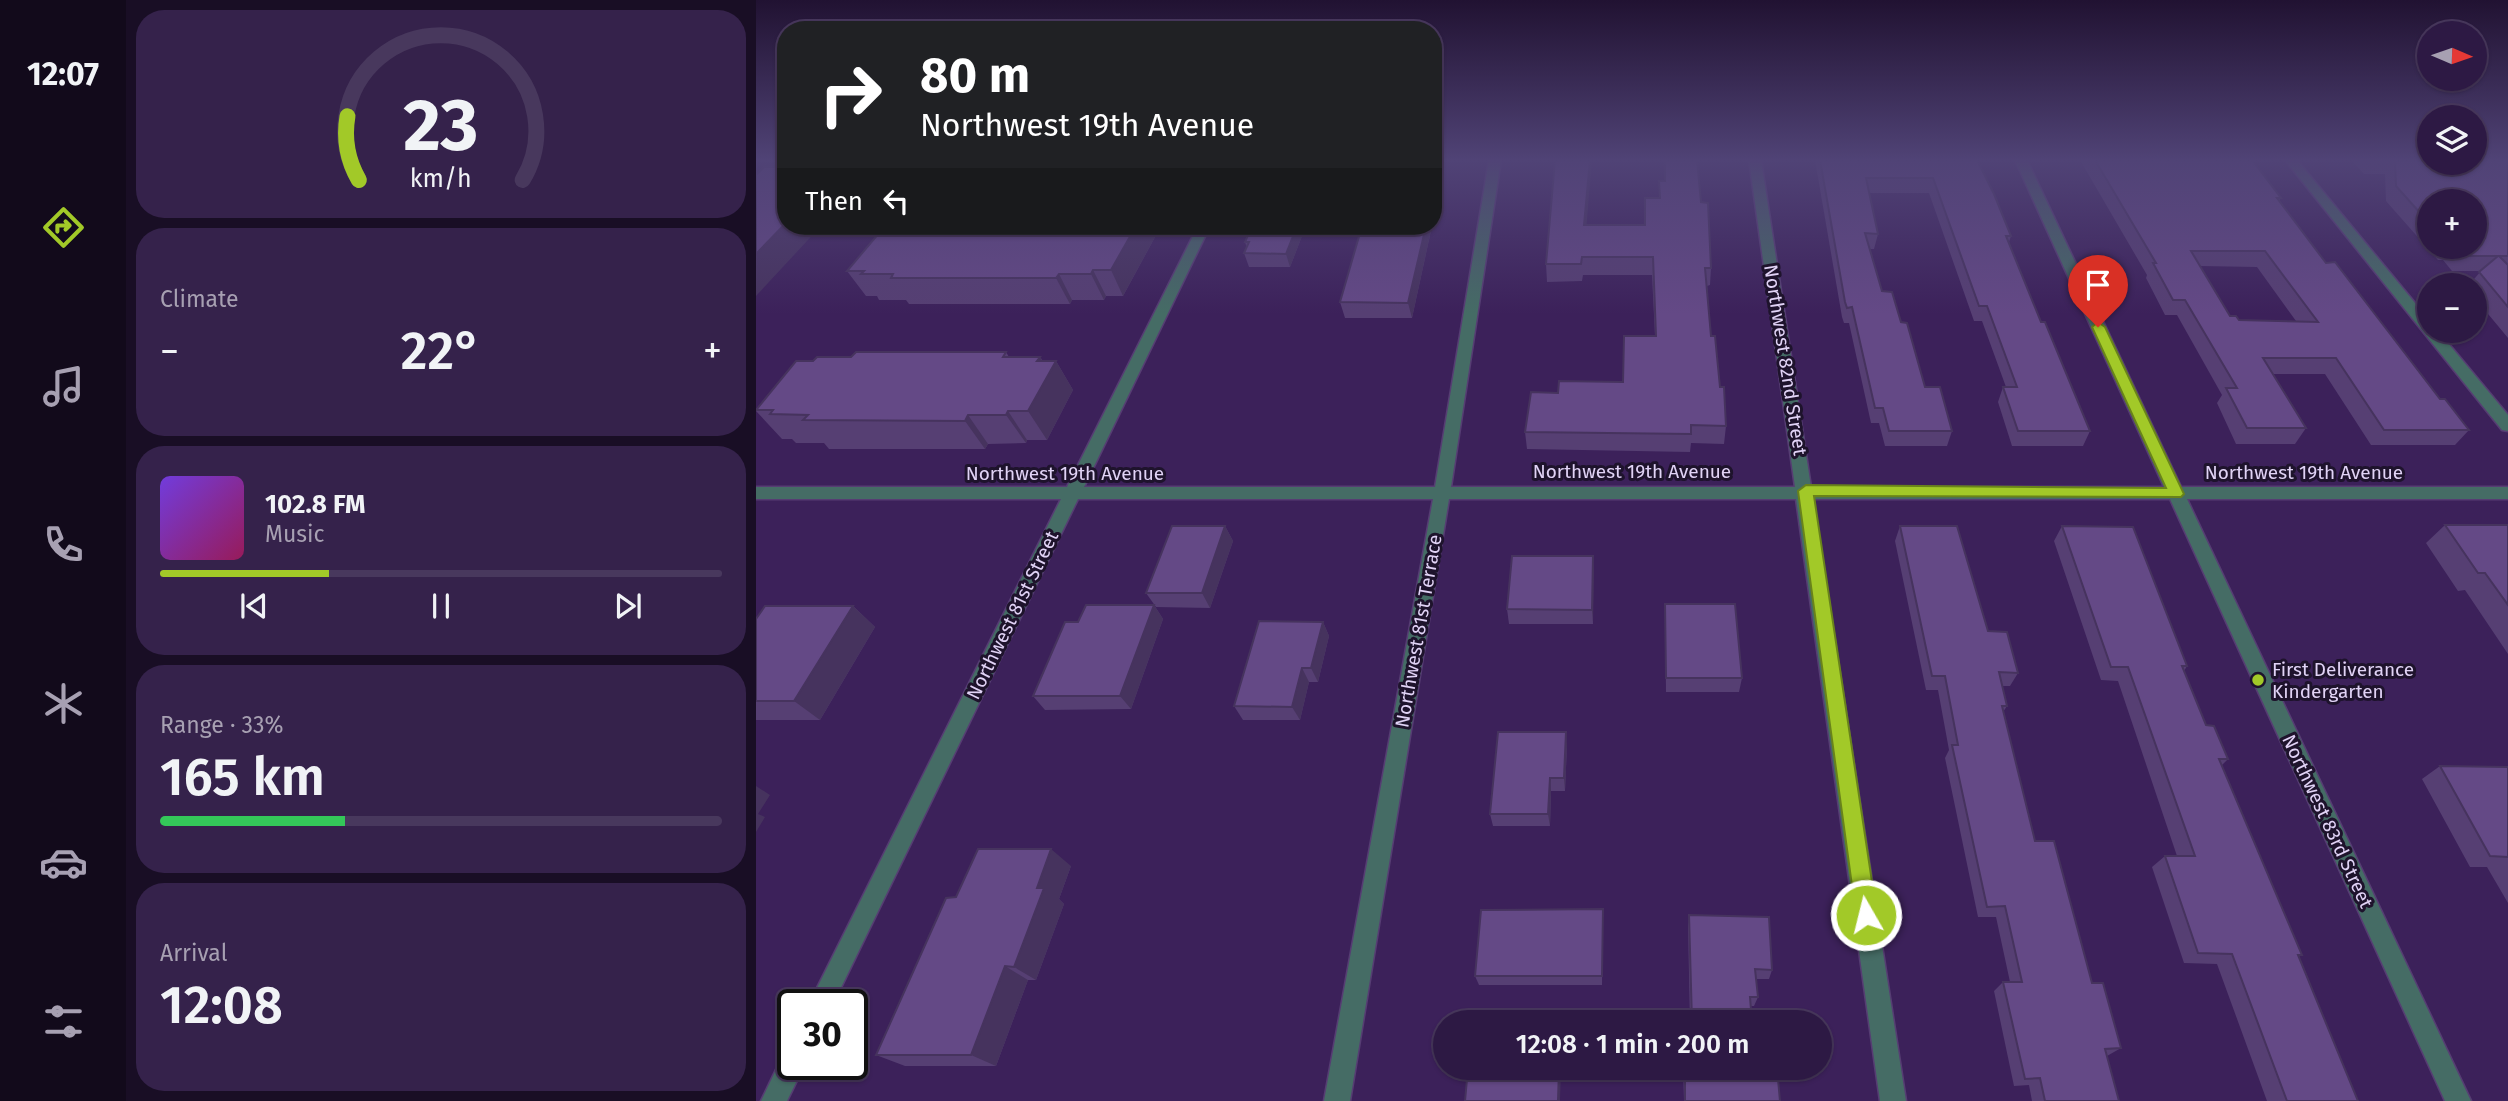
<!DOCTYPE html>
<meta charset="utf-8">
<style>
:root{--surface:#2d1944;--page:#35224b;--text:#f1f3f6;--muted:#a7a0b2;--line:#48385d;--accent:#a2c928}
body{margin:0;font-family:"Fira Sans",sans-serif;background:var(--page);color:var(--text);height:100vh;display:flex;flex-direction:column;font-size:26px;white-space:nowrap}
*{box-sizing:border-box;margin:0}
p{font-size:23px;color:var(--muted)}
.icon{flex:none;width:38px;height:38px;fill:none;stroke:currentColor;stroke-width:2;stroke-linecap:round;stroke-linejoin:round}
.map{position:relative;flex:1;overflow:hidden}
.sheet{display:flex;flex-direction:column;gap:10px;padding:10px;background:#190e25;width:630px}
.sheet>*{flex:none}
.guide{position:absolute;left:21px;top:21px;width:665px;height:214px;border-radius:28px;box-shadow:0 2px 5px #0004,0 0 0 2px var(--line);background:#202124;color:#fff;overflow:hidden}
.needle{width:46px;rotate:92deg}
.buttons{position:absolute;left:1661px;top:21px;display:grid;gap:14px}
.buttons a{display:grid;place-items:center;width:70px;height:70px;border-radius:50%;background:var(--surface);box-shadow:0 2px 5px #0004,0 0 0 2px var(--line);font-size:35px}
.speed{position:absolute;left:21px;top:989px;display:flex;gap:14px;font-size:35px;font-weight:700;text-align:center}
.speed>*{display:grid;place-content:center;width:91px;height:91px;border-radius:50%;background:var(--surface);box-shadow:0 2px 5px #0004,0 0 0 2px var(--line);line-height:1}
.speed .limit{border:4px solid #111;border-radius:10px;background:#fff;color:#111}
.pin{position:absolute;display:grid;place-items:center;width:60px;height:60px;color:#fff;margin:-72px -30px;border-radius:50% 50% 50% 0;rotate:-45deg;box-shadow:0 0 7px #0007}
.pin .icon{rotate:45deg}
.me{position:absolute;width:77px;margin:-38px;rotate:352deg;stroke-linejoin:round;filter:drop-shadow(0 0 5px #0008)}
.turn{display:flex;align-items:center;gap:24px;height:147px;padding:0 28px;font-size:32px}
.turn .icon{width:91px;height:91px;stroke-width:2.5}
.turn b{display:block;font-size:49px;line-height:60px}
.then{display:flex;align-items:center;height:66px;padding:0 28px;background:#0003;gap:14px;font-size:26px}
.big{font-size:52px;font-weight:600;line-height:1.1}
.sheet .card{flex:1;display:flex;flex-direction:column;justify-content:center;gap:10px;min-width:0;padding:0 24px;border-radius:28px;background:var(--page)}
.sheet .dial{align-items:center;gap:0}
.dial svg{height:182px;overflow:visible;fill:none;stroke:var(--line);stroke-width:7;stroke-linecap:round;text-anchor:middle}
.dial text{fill:var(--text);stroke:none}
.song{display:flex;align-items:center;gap:21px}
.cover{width:84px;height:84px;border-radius:10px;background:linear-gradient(135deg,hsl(260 70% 55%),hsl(330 70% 35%))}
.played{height:7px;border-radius:4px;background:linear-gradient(90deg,var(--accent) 30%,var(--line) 30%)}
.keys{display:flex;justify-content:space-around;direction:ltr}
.heat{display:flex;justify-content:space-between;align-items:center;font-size:38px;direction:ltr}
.charge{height:10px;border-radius:5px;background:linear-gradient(90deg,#34c759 33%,var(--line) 0)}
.trip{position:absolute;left:677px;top:1010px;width:399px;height:70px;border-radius:35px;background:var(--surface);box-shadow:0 2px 5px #0004,0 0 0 2px var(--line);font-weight:600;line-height:70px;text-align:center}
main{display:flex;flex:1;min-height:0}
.menu{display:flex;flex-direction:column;width:126px;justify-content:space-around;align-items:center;background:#120a1b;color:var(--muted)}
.menu .icon{width:49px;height:49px}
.menu .current{color:var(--accent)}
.menu b{font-size:32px;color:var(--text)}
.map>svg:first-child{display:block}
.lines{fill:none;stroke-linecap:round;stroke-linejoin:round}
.minor-casing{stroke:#563d73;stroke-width:3}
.minor{fill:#456c65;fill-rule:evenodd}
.wall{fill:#563f73;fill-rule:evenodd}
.shaded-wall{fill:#46335e}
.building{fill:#644986;stroke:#46335e;stroke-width:2;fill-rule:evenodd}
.route{fill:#a2c928;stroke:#69831a;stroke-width:2}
.poi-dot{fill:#a2c928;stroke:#1e132c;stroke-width:2.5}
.labels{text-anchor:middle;stroke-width:6;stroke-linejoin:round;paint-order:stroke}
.street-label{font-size:19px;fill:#e1d3f6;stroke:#1e132c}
.poi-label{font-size:19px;fill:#e1d3f6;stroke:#1e132c;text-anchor:start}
</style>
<main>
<nav class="menu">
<b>12:07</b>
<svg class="icon current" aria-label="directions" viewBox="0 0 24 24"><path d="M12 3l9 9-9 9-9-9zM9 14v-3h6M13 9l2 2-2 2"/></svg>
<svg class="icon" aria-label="music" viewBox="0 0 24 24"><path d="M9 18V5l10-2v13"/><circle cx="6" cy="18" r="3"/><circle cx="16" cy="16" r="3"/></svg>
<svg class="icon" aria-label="phone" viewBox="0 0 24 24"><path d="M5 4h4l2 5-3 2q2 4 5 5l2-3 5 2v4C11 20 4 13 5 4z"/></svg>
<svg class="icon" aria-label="climate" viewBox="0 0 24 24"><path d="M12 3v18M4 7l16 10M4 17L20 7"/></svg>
<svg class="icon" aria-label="car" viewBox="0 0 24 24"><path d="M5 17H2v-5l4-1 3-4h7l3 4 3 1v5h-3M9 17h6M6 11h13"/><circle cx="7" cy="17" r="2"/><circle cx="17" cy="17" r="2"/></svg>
<svg class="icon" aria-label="filters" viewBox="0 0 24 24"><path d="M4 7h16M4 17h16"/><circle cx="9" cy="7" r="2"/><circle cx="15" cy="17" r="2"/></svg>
</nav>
<section class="sheet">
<div class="card dial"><svg viewBox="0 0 100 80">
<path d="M14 69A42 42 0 1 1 86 69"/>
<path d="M14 69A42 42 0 0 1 9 41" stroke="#a2c928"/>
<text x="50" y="56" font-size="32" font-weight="700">23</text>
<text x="50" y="72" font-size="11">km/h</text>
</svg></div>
<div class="card"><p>Climate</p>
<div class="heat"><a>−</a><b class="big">22°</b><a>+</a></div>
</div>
<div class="card">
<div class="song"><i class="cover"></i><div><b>102.8 FM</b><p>Music</p></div></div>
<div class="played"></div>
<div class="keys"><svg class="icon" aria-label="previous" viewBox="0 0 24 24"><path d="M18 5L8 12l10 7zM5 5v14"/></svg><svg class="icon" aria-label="pause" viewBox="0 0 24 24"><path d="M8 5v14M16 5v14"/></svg><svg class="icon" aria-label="next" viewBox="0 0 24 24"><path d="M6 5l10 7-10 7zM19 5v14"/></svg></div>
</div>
<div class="card"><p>Range · 33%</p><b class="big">165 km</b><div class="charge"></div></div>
<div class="card"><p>Arrival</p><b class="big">12:08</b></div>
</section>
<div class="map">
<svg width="1752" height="1101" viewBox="0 0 1752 1101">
<rect width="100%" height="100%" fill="#3c215a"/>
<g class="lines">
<defs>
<g id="minor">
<polygon points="733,160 745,160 695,487 1039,487 993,160 1005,160 1055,487 1408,487 1259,160 1271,160 1425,487 1752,487 1752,499 1431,499 1715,1101 1689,1101 1414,499 1057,499 1150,1101 1124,1101 1040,499 693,499 594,1101 568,1101 677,499 322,499 77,1004 53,1004 305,499 0,499 0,487 311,487 442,226 454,226 328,487 679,487"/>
<polygon points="1529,160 1541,160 1673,320 1673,331 1682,331 1752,415 1752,431 1746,430"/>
<polygon points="37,1050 37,1064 49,1064 31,1101 5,1101 28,1053"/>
</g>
</defs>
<use href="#minor" class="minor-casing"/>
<use href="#minor" class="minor"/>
</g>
<g class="wall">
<polygon points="908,160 941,160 945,202 955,268 954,285 951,286 955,336 970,426 968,444 935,443 934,452 771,449 769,432 802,393 867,382 899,336 896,275 827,275 826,281 791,282 790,264 831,225 889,225 903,198 903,181 909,181"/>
<polygon points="1059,160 1221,160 1255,236 1253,242 1285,322 1334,431 1327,446 1256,446 1242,402 1247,387 1250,387 1226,321 1218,321 1173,193 1113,193 1122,234 1118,249 1114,249 1126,291 1145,322 1169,387 1196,431 1191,446 1129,446 1123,423 1115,423 1093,323 1088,323 1086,317"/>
<path d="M 1324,160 L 1496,160 L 1525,198 L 1523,201 L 1570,263 L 1684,399 L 1713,430 L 1699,445 L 1615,445 L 1569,374 L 1517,374 L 1550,428 L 1539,444 L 1480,444 L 1461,403 L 1466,395 L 1421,315 L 1409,315 L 1390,278 L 1391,275 ZM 1444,266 L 1501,267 L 1540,321 L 1483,320 L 1474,316 Z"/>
<path d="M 1595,160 L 1752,160 L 1752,338 L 1718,297 L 1718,285 L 1713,285 L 1725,271 L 1696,271 L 1687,260 L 1682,260 L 1630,201 L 1629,174 L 1608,174 ZM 1673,201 L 1718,247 L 1673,247 Z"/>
<polygon points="129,226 405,226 367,296 350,296 348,300 316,300 314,304 153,304 150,300 123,300 121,296 110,296 91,271"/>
<polygon points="496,226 544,226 546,236 534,267 493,267 488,253 491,248 489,242"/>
<polygon points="606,226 676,226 656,318 589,318 584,302"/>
<polygon points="250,352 253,357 284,357 287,361 300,361 317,390 291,440 271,440 270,443 232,444 229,449 73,449 68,443 40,443 36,439 26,439 0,411 0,409 57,361 95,357"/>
<polygon points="1689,525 1752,525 1752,654 1709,590 1702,591 1670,543"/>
<polygon points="469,526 477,541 454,608 400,607 390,593"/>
<polygon points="1144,526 1232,631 1262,673 1254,686 1246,686 1251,706 1247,712 1279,841 1336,983 1365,1048 1351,1056 1363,1101 1276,1101 1273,1085 1258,1086 1238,991 1247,982 1254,982 1240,917 1222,917 1189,758 1193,750 1182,690 1170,690 1139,541"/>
<polygon points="1306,526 1431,666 1428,671 1450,725 1472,759 1466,765 1546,955 1543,956 1602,1101 1511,1101 1461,964 1428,963 1396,867 1409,856 1421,856 1362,681 1345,680 1298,541"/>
<polygon points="837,556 837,624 753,624 751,609"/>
<polygon points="909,604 986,678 983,692 910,692"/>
<polygon points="398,605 407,619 375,709 289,710 277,696"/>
<polygon points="97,606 119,627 64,720 0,720 0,619"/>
<polygon points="567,622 573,636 562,682 553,682 544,720 487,720 478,706"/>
<polygon points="811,745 809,791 795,791 794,826 737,826 734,814"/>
<polygon points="1684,766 1752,767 1752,903 1731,867 1714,867 1666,779"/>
<polygon points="315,866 303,899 308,904 280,980 272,980 240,1066 149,1066 120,1055 200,897"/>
<polygon points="847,909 846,985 723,985 719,976"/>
<polygon points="933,915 1016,970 1013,979 1000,979 1002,997 998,1006 995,1006 996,1022 934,1022 932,926"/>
<polygon points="927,1068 1021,1068 1024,1101 928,1101"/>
</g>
<g class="shaded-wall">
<polygon points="834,160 836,160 829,243 828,225"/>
<polygon points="678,192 680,207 677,221"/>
<polygon points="30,223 30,226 65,226 0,296 0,254"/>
<polygon points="380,226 405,226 367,296 355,270"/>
<polygon points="537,226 544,226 546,236 534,267 530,254"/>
<polygon points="670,226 676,226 656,318 652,303"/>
<polygon points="337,270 350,296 348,300 335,274"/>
<polygon points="303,274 316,300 314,304 300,278"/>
<polygon points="284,357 294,373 300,361 317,390 291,440 272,411 281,361"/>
<polygon points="252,411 271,440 270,443 250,415"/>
<polygon points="212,415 232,444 229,449 209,421"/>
<polygon points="469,526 477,541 454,608 446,593"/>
<polygon points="837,556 838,571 837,624 836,610"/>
<polygon points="398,605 407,619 375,709 364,696"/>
<polygon points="97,606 119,627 64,720 38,701"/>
<polygon points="567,622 573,636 562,682 555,668"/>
<polygon points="546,668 553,682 544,720 536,707"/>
<polygon points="810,732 811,745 809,791 808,778"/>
<polygon points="794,778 795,791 794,826 792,814"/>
<polygon points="0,786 14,795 2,814 9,817 0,832"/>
<polygon points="295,849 315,866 303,899 308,904 280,980 258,967 281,888"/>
<polygon points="249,966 272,980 240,1066 215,1055"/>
<polygon points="803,1068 805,1068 804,1101 802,1101"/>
</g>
<g class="building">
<polygon points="799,160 834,160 828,225 889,225 889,198 904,198 903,181 909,181 909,160 941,160 945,202 952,203 955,268 949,268 955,336 959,336 964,387 968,387 970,426 935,425 935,434 769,432 775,392 802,393 803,381 867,382 868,336 900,336 897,257 826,257 825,264 790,264"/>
<polygon points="1064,160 1221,160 1238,194 1255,236 1250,236 1285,322 1289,322 1334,431 1262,431 1247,387 1261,387 1231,306 1223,306 1177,178 1110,178 1122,234 1109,233 1126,291 1136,292 1145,322 1151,323 1169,387 1184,387 1196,431 1133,431 1127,408 1119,408 1096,307 1091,308 1089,302"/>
<path d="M 1339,160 L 1496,160 L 1525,198 L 1521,198 L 1570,263 L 1579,262 L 1684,399 L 1689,399 L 1713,430 L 1628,430 L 1580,358 L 1507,358 L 1550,428 L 1491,428 L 1470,388 L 1481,388 L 1429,300 L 1417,300 L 1397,263 L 1400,263 ZM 1435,251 L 1509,251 L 1562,322 L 1483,320 L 1480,316 L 1474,316 Z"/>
<polygon points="1639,160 1673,160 1673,163 1718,163 1718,160 1752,160 1752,256 1743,256 1752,265 1752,307 1723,272 1742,256 1708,256 1700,247 1718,247 1718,201 1673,201 1673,223 1640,186"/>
<polygon points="8,167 30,167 30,223 0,254 0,175"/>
<polygon points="129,226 380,226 355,270 337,270 335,274 303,274 300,278 135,278 137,274 105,274 108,271 91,271"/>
<polygon points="496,226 541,226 530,254 488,253 493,242 489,242"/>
<polygon points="606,226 670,226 652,303 584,302"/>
<polygon points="100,352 250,352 247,357 284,357 281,361 300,361 272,411 252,411 250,415 212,415 209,421 47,420 52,415 14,414 17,410 0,410 40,361 57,361 61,357 95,357"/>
<polygon points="1689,525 1752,525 1752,605 1729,573 1722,573"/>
<polygon points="416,526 469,526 446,593 390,593"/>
<polygon points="1144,526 1201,526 1232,631 1251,632 1262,673 1243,672 1251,706 1246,706 1279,841 1298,841 1336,983 1347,983 1365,1048 1349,1049 1363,1101 1289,1101 1284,1078 1269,1079 1247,982 1266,982 1249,906 1231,907 1196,745 1202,745 1189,676 1176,676"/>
<polygon points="1306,526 1377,527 1431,666 1426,666 1450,725 1458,726 1472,759 1463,759 1546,955 1542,955 1602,1101 1531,1101 1476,954 1442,953 1409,856 1439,856 1372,667 1355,667"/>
<polygon points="756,556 837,556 836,610 751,609"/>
<polygon points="909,604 979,604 986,678 910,678"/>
<polygon points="330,605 398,605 364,696 277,696 309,622 322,622"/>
<polygon points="9,606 97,606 38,701 0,701 0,619"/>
<polygon points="503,621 567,622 555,668 546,668 536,707 478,706"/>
<polygon points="742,732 810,732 808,778 794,778 792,814 734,814"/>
<polygon points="1684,766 1752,767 1752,857 1734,856"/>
<polygon points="222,849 295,849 281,888 288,888 258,967 249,966 215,1055 120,1055 190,898 200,897"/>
<polygon points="847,909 846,976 719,976 725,910"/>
<polygon points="933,915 1013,917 1016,970 999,969 1002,997 994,997 996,1022 936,1022"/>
<polygon points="712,1068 803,1068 802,1101 709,1101"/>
<polygon points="929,1068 1021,1068 1024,1101 929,1101"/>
</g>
<linearGradient id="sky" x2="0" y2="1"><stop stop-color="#211232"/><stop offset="0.51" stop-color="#504376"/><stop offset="1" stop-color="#504376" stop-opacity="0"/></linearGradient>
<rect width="1752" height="314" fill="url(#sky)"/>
<polygon class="route" points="1342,322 1349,327 1428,494 1425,497 1058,496 1121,915 1118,923 1110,926 1103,923 1100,915 1042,491 1050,485 1410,488 1336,327"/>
<circle class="poi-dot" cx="1502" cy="680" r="7"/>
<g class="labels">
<g class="street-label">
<text transform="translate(1030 360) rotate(81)" y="7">Northwest 82nd Street</text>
<text x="876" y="478">Northwest 19th Avenue</text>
<text x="1548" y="479">Northwest 19th Avenue</text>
<text x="309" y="480">Northwest 19th Avenue</text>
<text transform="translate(256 615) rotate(-64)" y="7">Northwest 81st Street</text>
<text transform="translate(662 631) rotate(-80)" y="7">Northwest 81st Terrace</text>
<text transform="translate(1572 821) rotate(65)" y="7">Northwest 83rd Street</text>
</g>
<g class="poi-label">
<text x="1516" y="676">First Deliverance<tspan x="1516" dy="22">Kindergarten</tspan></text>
</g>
</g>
</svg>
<div class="buttons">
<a><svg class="needle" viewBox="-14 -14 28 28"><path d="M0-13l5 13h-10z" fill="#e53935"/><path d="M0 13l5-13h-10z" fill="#a7a0b2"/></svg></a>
<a><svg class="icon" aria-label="layers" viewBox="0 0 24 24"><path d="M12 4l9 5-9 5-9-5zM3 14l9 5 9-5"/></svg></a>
<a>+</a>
<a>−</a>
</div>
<div class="speed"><div class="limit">30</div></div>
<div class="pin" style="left:1342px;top:327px;background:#d93025"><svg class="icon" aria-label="arrive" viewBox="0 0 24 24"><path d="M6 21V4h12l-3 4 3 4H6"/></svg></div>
<svg class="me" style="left:1110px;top:915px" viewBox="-20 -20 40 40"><circle r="17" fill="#a2c928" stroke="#fff" stroke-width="3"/><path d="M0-11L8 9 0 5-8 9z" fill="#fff"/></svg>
<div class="trip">12:08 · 1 min · 200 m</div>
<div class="guide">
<div class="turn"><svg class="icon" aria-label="right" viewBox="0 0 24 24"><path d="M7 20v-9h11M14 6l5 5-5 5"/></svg><div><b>80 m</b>Northwest 19th Avenue</div></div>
<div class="then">Then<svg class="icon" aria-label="left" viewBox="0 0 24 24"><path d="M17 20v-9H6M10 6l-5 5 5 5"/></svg></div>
</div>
</div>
</main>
